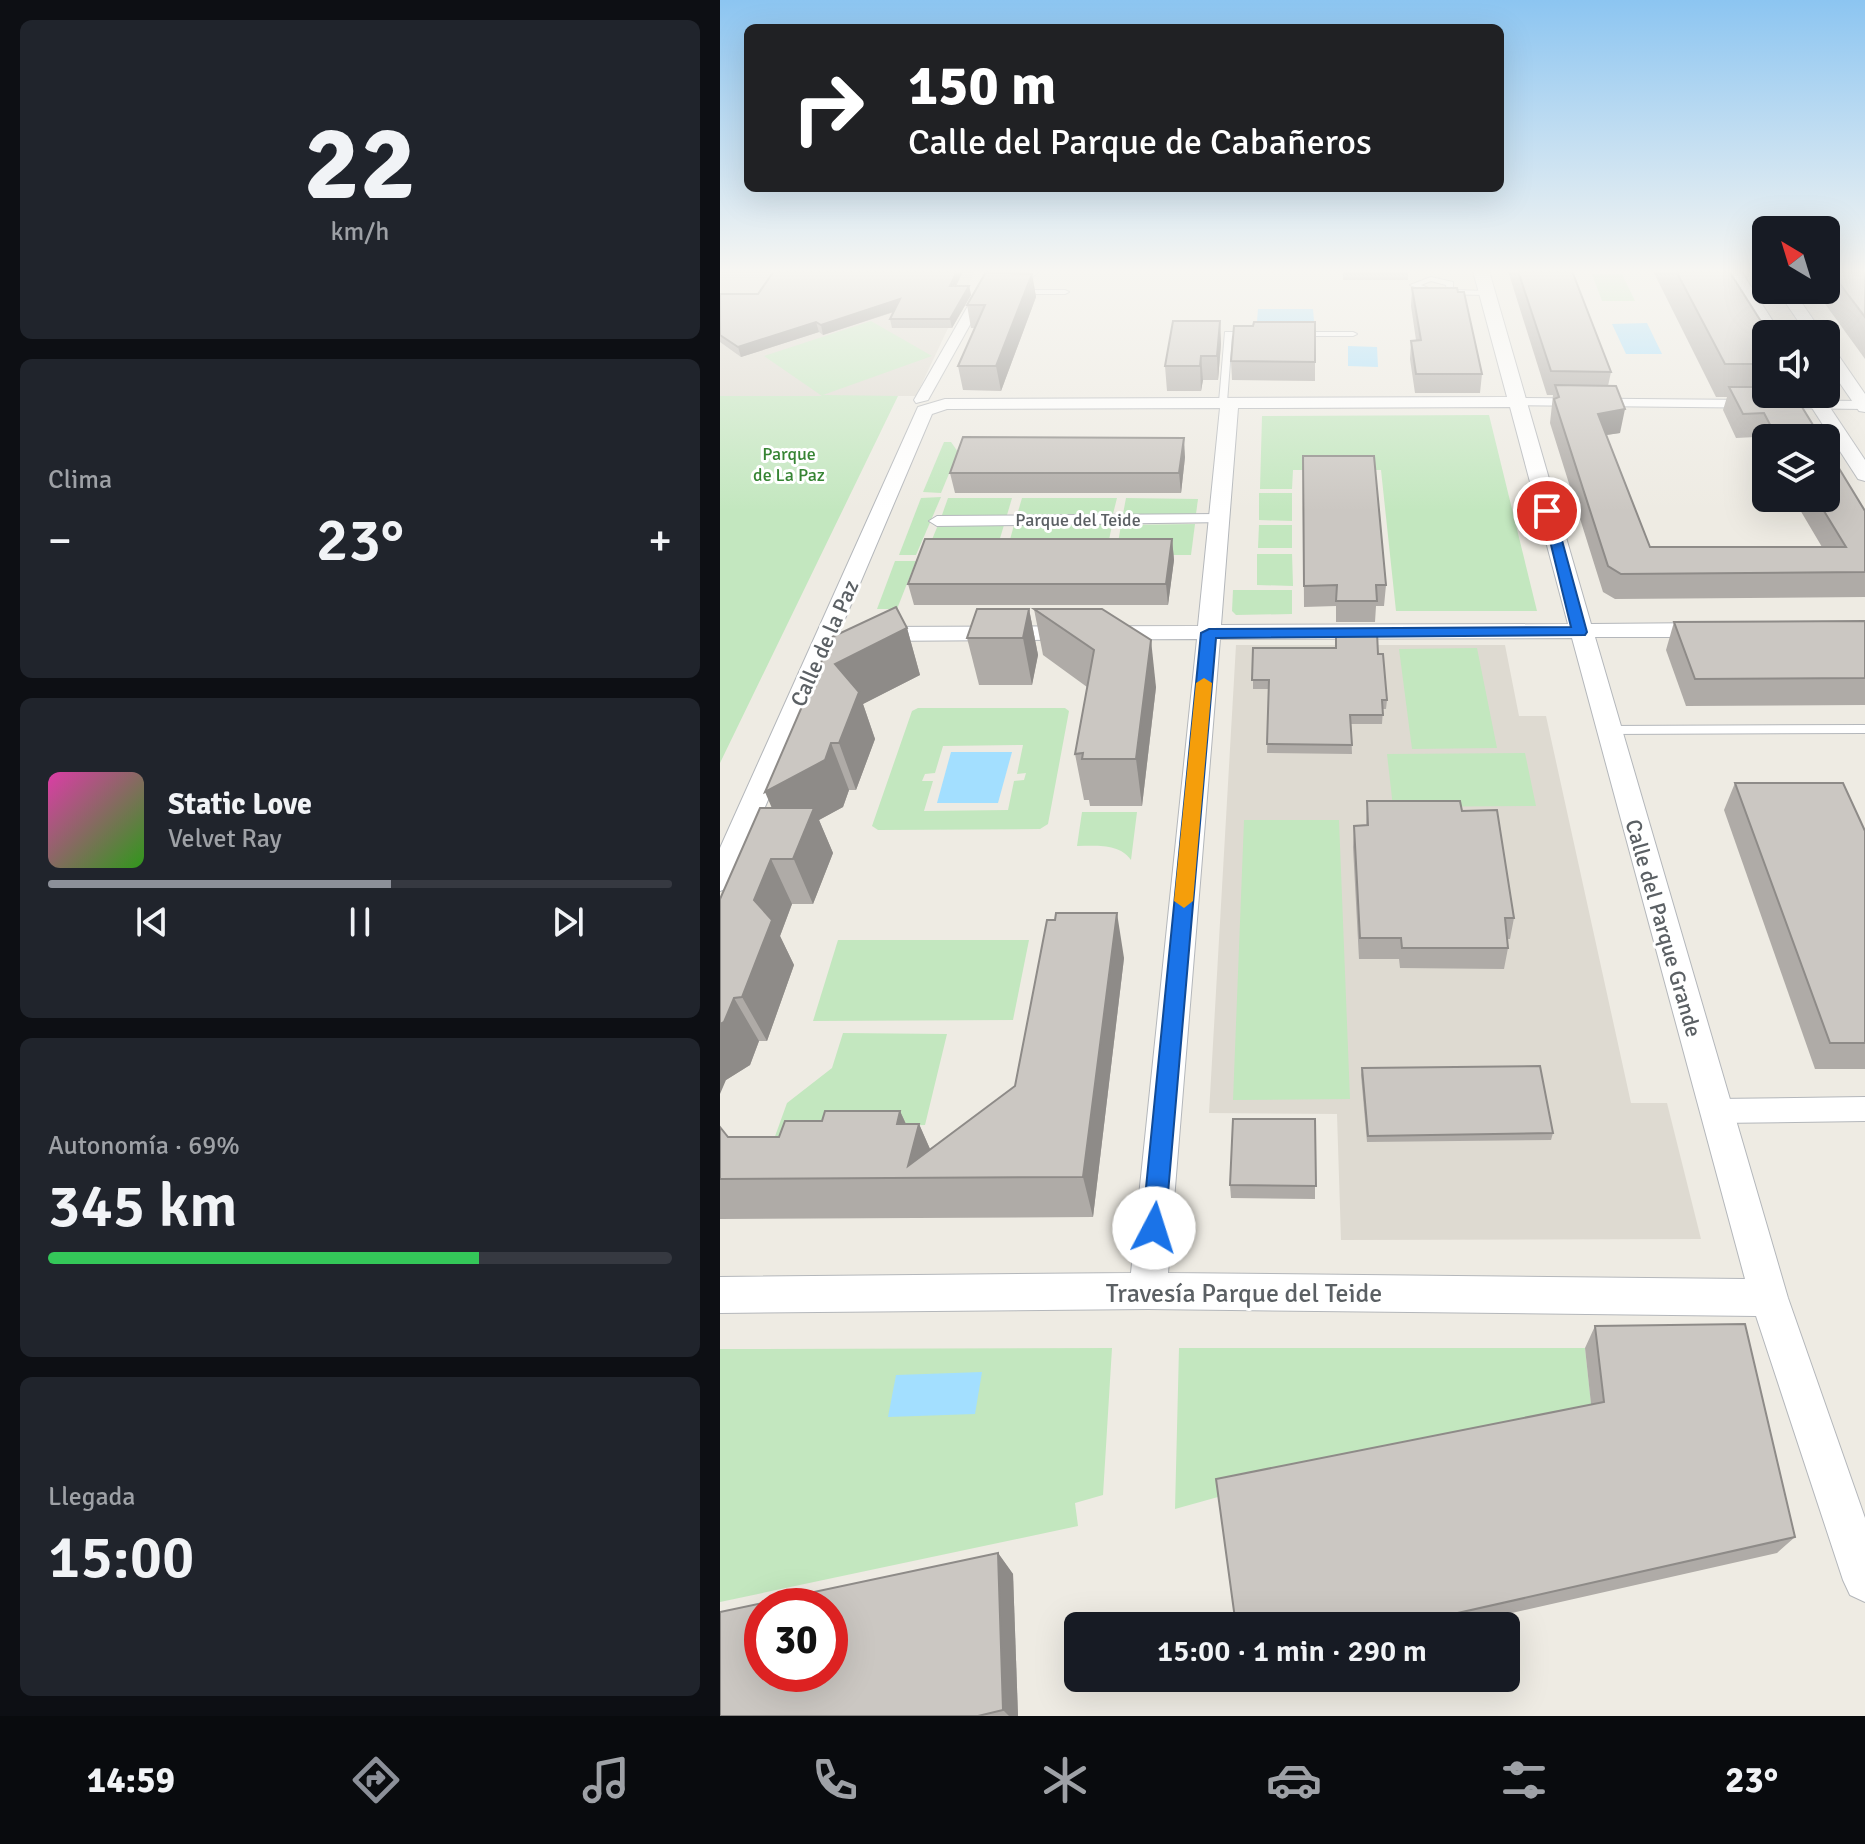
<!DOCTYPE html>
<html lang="es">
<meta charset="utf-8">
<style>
:root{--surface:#171b24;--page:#20242c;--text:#f1f3f6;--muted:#9ea1a6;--line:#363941;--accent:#8c9099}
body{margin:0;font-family:Signika,sans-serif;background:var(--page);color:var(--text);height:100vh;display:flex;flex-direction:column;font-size:30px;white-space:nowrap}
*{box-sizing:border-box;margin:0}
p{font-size:26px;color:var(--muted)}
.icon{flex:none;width:44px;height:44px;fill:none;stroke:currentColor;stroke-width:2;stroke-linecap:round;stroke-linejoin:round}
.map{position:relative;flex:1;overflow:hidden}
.sheet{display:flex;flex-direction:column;gap:20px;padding:20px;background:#0d0f14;width:720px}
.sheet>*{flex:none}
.hud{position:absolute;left:24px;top:24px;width:760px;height:168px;border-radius:12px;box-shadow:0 8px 32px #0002;background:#202124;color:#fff;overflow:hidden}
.needle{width:52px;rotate:322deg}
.fabs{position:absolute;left:1032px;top:216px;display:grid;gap:16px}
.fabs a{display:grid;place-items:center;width:88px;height:88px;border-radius:12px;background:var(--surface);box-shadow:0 8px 32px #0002;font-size:40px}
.speed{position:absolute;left:24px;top:1588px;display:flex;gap:16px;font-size:40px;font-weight:700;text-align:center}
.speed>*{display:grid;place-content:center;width:104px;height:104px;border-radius:50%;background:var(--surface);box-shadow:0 8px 32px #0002;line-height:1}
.speed .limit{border:12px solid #d22;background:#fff;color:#111}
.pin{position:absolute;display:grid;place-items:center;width:68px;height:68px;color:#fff;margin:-34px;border:4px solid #fff;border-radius:50%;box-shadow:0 2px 8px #0007}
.me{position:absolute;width:88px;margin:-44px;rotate:5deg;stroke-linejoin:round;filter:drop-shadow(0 0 6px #0008)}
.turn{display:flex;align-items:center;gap:28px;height:168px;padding:0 32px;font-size:36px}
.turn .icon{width:104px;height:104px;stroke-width:2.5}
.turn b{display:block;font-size:56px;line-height:68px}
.big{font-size:60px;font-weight:600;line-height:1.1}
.sheet .card{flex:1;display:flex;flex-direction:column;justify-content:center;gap:12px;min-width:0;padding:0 28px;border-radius:12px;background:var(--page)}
.sheet .dial{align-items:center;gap:0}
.dial b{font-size:104px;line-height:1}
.song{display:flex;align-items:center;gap:24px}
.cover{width:96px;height:96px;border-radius:12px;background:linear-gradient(135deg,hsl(320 70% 55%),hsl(110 70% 35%))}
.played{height:8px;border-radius:4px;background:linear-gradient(90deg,var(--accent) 55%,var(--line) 55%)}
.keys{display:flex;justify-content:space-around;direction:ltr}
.heat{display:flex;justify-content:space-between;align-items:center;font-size:44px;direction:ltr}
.charge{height:12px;border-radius:6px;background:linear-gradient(90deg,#34c759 69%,var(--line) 0)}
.trip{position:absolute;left:344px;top:1612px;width:456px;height:80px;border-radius:12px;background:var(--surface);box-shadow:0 8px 32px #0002;font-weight:600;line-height:80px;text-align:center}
.menu{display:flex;height:128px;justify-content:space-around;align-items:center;background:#090b0e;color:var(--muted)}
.menu .icon{width:56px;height:56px}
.menu .on{color:var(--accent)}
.menu b{font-size:36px;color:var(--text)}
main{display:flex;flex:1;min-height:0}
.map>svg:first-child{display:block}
.education{fill:#dedad1}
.green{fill:#c3e7bf;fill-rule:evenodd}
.water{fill:#a3dfff}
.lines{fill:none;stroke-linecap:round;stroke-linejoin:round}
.service-casing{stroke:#b4b7bb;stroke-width:2}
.pedestrian-casing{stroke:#b4b7bb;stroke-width:2}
.minor-casing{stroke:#b4b7bb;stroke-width:2}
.service{fill:#fff;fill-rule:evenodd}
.pedestrian{fill:#fff;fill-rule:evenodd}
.minor{fill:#fff;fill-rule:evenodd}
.wall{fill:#afaba7}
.shaded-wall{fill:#8e8b88}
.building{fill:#cbc7c2;stroke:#8e8b88;stroke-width:2;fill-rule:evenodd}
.route{fill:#1a73e8;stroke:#114b97;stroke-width:2}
.slow{fill:#f59e0b}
.labels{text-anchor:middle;stroke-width:6;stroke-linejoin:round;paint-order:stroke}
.far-park-label{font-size:18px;fill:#368433;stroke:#fff}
.far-street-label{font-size:18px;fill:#5b6064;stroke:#fff}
.street-label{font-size:22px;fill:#5b6064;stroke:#fff}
.near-street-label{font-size:26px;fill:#5b6064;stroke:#fff}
</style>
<main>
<section class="sheet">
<div class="card dial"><b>22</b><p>km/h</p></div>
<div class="card"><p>Clima</p>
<div class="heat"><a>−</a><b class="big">23°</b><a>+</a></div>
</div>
<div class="card">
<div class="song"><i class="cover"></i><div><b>Static Love</b><p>Velvet Ray</p></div></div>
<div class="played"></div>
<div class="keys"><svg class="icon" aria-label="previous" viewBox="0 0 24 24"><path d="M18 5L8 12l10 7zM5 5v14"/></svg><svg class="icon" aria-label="pause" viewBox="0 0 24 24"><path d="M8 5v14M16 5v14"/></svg><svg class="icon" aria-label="next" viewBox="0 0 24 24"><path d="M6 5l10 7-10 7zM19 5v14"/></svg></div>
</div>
<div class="card"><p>Autonomía · 69%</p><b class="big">345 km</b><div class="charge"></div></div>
<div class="card"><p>Llegada</p><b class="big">15:00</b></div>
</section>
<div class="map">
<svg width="1145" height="1716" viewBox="0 0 1145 1716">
<rect width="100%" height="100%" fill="#eeebe3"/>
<g class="education">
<polygon points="0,271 255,271 196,396 0,396"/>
<polygon points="516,645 785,645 799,716 826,716 911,1103 947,1103 981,1239 621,1240 617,1114 489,1113"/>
</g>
<g class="green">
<polygon points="872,274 902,274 915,301 882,301"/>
<polygon points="151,321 212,356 103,395 178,396 0,763 0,396 102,396 44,356"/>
<polygon points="769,415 817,611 676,611 661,470 573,470 572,489 540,489 542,416"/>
<polygon points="224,442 231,442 238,452 221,493 203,492"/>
<polygon points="539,493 572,493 572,521 539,520"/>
<polygon points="221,497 196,555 179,555 201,498"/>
<polygon points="228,498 292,498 287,515 222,515"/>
<polygon points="302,498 397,498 393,514 297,515"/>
<polygon points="406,498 478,499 476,514 403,514"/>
<polygon points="475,524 471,555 396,555 401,525"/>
<polygon points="218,525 284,525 275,555 206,554"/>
<polygon points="294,525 392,525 386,555 286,554"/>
<polygon points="539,525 572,525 572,548 538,548"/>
<polygon points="537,554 572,554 573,586 537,585"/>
<polygon points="175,561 196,561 177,609 157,609"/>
<polygon points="513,590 572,590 572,614 516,615 512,611"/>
<polygon points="757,648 777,748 692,749 679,649"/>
<path d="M 198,708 L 345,708 L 349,711 L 328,824 L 320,829 L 158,830 L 152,826 L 192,711 ZM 303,745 L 297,774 L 306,773 L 304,780 L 294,781 L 288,810 L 204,811 L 213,781 L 202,781 L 205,774 L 215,773 L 223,746 Z"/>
<polygon points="805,753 816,806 673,807 667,754"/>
<path d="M 362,812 L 417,812 L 411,860 C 399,843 376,846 357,846 Z"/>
<polygon points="524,820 619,820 630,1099 513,1100"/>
<polygon points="118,940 309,940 293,1020 93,1021"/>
<polygon points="123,1033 227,1034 205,1125 158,1126 40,1178 67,1103 112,1068"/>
<polygon points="392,1348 383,1495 355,1503 358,1526 0,1602 0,1349"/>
<polygon points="459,1348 865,1348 873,1421 498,1497 455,1509"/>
</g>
<g class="water">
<polygon points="538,309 593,309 594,321 537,322"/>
<polygon points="927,323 942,354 906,354 892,324"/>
<polygon points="628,346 657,347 658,367 628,366"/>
<polygon points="231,752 292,752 278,803 217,803"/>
<polygon points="262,1372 255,1414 168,1417 176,1375"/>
</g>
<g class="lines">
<defs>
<g id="service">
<polygon points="310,271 319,271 310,279 307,287 314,290 345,290 349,292 345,294 313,294 300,290 302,278"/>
<path d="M 711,277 L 733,282 L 733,290 L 767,291 L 771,293 L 767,295 L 712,294 L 690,285 ZM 711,281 L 726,285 L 727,290 L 713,290 L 701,285 Z"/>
<polygon points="505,332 532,332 536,334 532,336 512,336 507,402 503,405 499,402"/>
<polygon points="574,332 633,332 637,334 633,336 574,336"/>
<polygon points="1145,725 1145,733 888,734 882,730 888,726"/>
</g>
<g id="pedestrian">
<polygon points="268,271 280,271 208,400 196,403 194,400"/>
<polygon points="798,398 1145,401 1145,409 793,405 791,402"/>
<polygon points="500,514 506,516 506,522 217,526 209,521 217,516"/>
<polygon points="1145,1097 1145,1121 996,1123 987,1119 983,1111 987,1103 996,1099"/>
</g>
<g id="minor">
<path d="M 753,271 L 769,271 L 871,624 L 990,623 L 1001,630 L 990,637 L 875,637 L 1068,1298 L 1145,1518 L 1145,1602 L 1130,1595 L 1123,1580 L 1036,1316 L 428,1309 L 0,1313 L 0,1277 L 411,1273 L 477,639 L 152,641 L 140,634 L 152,627 L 478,626 L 500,408 L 227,409 L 212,414 L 14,880 L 10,887 L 0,891 L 0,848 L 198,407 L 225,399 L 787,397 ZM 790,407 L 848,624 L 501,625 L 518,408 ZM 852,638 L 1025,1279 L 448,1273 L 500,639 Z"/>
<polygon points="1006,271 1021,271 1061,334 1046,336"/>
<polygon points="1057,290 1073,290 1103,334 1087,334"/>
<polygon points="1106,345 1112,346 1145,394 1145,412 1139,411 1106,363"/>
<polygon points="1083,394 1101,394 1145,460 1145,481 1138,479"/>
</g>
</defs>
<use href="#service" class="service-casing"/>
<use href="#pedestrian" class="pedestrian-casing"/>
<use href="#minor" class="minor-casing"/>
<use href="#service" class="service"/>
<use href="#pedestrian" class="pedestrian"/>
<use href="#minor" class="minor"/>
</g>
<g class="wall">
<polygon points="54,271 243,271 236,286 249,286 251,295 232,328 172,328 170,319 174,312 103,335 99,332 21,357 0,342 0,294 38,294"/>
<rect x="623" y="271" width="65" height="9"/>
<polygon points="788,271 852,271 891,372 888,386 900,433 886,435 930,547 1102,547 1073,498 1106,498 1145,511 1145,597 895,599 883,592 830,423 833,395 827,395"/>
<polygon points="933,271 1009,271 1046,334 1046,394 1101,438 1046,438 1046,456 1036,437 1016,438 1003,410 1007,397 996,397"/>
<polygon points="1106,271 1145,271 1145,359 1095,290 1106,290"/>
<polygon points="312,274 316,297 281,391 243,390 238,366 255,328 251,328 247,305"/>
<polygon points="692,288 762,374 760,393 695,393 690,359 691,341 696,340 691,306"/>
<polygon points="500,321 501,344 498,380 483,380 481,391 447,391 445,366"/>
<polygon points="595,322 595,381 512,380 511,361"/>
<polygon points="583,456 666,585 664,606 656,606 655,622 616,622 616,606 584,607"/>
<polygon points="465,457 461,493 235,493 230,473"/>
<polygon points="452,539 454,560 448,605 194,605 188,584"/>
<polygon points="309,609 318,655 312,685 259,685 247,638"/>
<polygon points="314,609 436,687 422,806 370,806 369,800 364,800 355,754 367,687 323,655"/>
<polygon points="1145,621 1145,705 966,706 946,650 954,622"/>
<polygon points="187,628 200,675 143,704 155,739 136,790 129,790 123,807 99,820 113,853 93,904 72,904 60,936 74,965 47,1041 39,1041 30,1065 6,1080 0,899 52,808"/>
<polygon points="533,648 658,654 667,700 666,709 663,709 662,724 631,724 632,754 547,753 549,689 533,689"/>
<polygon points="1015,783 1145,831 1145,1069 1095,1069 1004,810"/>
<polygon points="647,801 742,811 794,918 790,939 787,939 788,948 784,969 680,968 679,959 639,959 633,847 634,826 646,826"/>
<polygon points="404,958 373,1217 0,1219 0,1127 8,1137 59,1137 102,1121 180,1111 186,1124 199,1124 210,1149 295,1086"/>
<polygon points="642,1068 833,1133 831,1140 647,1142 641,1075"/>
<polygon points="595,1119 595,1199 511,1198 510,1185"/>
<polygon points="875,1326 1075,1537 1057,1553 734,1626 516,1626 871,1404 865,1348"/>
<polygon points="278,1553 293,1574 298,1716 0,1716"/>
</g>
<g class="shaded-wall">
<polygon points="237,271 243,271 232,295 230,286"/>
<polygon points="312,274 316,297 281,391 276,366"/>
<polygon points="249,286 251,295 232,328 230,319"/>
<polygon points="180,299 182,309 103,335 101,325"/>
<polygon points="500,321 501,344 498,380 497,356"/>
<polygon points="96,322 99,332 21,357 18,347"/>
<polygon points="481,356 483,380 481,391 480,366"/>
<polygon points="905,409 900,433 873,437 878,414"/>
<polygon points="464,438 465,457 461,493 459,473"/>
<polygon points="452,539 454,560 448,605 446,584"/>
<polygon points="309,609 318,655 312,685 303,638"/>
<polygon points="187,628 200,675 143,704 155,739 136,790 119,743 115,664"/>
<polygon points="431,640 436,687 422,806 416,759"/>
<polygon points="111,743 129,790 123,807 99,820 113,853 93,904 45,792"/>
<polygon points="51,859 72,904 60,936 74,965 47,1041 22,997 34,900"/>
<polygon points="397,913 404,958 373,1217 363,1177"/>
<polygon points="14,998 39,1041 30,1065 6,1080 0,1094 0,1024"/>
<polygon points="180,1111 194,1142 199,1124 217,1165 188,1166 177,1124"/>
<polygon points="278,1553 293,1574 298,1716 289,1716 283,1710"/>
</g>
<g class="building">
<polygon points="54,271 237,271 230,286 249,286 230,319 170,319 180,299 101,325 96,322 18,347 0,335 0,294 38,294"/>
<polygon points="798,271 852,271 891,372 831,371"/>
<polygon points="956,271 1009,271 1049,334 1046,334 1046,364 1005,364"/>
<polygon points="1110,271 1145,271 1145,317"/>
<polygon points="266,272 312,274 276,366 238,366 265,305 247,305"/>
<polygon points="692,288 737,288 738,292 744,292 762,374 696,374 691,341 701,340"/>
<polygon points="453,321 500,321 497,356 481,356 480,366 445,366"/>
<polygon points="534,322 595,322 595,362 511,361 514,326 533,326"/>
<polygon points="835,385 896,386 905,409 878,414 930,547 1126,547 1096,498 1106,498 1106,447 1145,511 1145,572 901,574 888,566 834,399 839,397"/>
<polygon points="1009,387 1046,387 1046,394 1074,394 1101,438 1057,438 1044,413 1023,414"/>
<polygon points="243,437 464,438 459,473 230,473"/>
<polygon points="583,456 654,456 666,585 656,585 657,601 616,601 617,585 584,586"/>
<polygon points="205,539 452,539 446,584 188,584"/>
<polygon points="176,607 187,628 115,664 139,692 119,743 111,743 105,760 45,792 112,637"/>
<polygon points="257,609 309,609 303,638 247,638"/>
<polygon points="314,609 382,609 431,640 416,759 362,759 363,753 355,754 374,650"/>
<polygon points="1145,621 1145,678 975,679 954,622"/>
<polygon points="616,632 657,632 658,654 663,654 667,700 662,700 663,715 630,715 632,745 547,744 549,680 532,680 533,648 616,648"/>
<polygon points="1015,783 1123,783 1145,831 1145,1043 1110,1043"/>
<polygon points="647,801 740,801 742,811 777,810 794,918 785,918 788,948 682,948 681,938 640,938 634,826 648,825"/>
<polygon points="40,808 94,808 73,859 51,859 34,900 52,920 22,997 14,998 4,1022 0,1024 0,899"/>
<polygon points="336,913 397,913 363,1177 0,1179 0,1127 8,1137 59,1137 65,1121 102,1121 105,1111 180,1111 177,1124 199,1124 188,1166 295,1086 327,920 335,920"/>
<polygon points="820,1066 833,1133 648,1136 642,1068"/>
<polygon points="513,1119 595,1119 596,1186 510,1185"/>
<polygon points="1025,1324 1075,1537 680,1626 516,1626 496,1479 884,1402 875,1326"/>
<path d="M 278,1553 L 283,1710 L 258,1716 L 0,1716 L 0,1612 ZM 42,1606 L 110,1606 L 110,1674 L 42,1674 Z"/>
</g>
<linearGradient id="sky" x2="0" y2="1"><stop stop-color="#8cc5f1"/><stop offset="0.53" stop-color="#f7f6f2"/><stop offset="1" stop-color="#f7f6f2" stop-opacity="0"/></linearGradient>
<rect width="1145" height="511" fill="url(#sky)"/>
<polygon class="route" points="822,508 834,511 867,632 865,635 496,638 445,1228 442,1235 434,1239 425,1235 422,1228 481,633 489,629 851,627"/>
<polygon class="slow" points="484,678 492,683 473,901 464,908 454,901 476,683"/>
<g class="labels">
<g class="far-park-label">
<text x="69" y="460">Parque<tspan x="69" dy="21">de La Paz</tspan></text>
</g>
<g class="far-street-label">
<text x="358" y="526">Parque del Teide</text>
</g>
<g class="street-label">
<text transform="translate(104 643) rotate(-66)" y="8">Calle de la Paz</text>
<text transform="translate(944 928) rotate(74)" y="8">Calle del Parque Grande</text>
</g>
<g class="near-street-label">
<text x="524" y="1302">Travesía Parque del Teide</text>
</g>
</g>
</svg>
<div class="fabs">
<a><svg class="needle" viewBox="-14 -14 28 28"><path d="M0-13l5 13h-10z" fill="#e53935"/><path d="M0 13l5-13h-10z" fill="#9ea1a6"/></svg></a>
<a><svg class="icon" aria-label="sound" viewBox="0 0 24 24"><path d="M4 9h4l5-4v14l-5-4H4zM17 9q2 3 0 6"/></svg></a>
<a><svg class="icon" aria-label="layers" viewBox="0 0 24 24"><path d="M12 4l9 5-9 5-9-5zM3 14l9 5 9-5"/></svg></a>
</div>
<div class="speed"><div class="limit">30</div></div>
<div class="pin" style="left:827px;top:511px;background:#d93025"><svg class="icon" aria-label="arrive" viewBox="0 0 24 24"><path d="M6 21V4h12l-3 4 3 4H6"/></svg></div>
<svg class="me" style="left:434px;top:1228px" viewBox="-20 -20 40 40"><circle r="19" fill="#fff"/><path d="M0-13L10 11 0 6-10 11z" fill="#1a73e8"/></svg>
<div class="trip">15:00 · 1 min · 290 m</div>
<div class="hud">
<div class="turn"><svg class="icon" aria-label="right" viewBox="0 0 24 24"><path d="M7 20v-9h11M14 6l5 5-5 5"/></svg><div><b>150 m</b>Calle del Parque de Cabañeros</div></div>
</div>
</div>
</main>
<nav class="menu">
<b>14:59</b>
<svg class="icon on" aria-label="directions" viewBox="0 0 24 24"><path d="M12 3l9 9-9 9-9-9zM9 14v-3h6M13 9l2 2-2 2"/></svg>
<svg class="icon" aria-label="music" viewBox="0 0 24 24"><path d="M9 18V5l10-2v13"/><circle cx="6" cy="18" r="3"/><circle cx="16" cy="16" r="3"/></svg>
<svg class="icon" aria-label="phone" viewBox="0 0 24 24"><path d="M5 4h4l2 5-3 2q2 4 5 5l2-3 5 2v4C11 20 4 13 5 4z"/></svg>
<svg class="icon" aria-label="climate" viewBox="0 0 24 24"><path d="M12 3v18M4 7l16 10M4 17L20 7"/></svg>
<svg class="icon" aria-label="car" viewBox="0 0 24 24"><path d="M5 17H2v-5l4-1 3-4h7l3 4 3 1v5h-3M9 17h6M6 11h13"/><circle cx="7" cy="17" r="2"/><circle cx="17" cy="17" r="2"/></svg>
<svg class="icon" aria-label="filters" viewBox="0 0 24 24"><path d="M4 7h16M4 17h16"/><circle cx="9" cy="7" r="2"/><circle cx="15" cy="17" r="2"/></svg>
<b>23°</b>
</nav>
